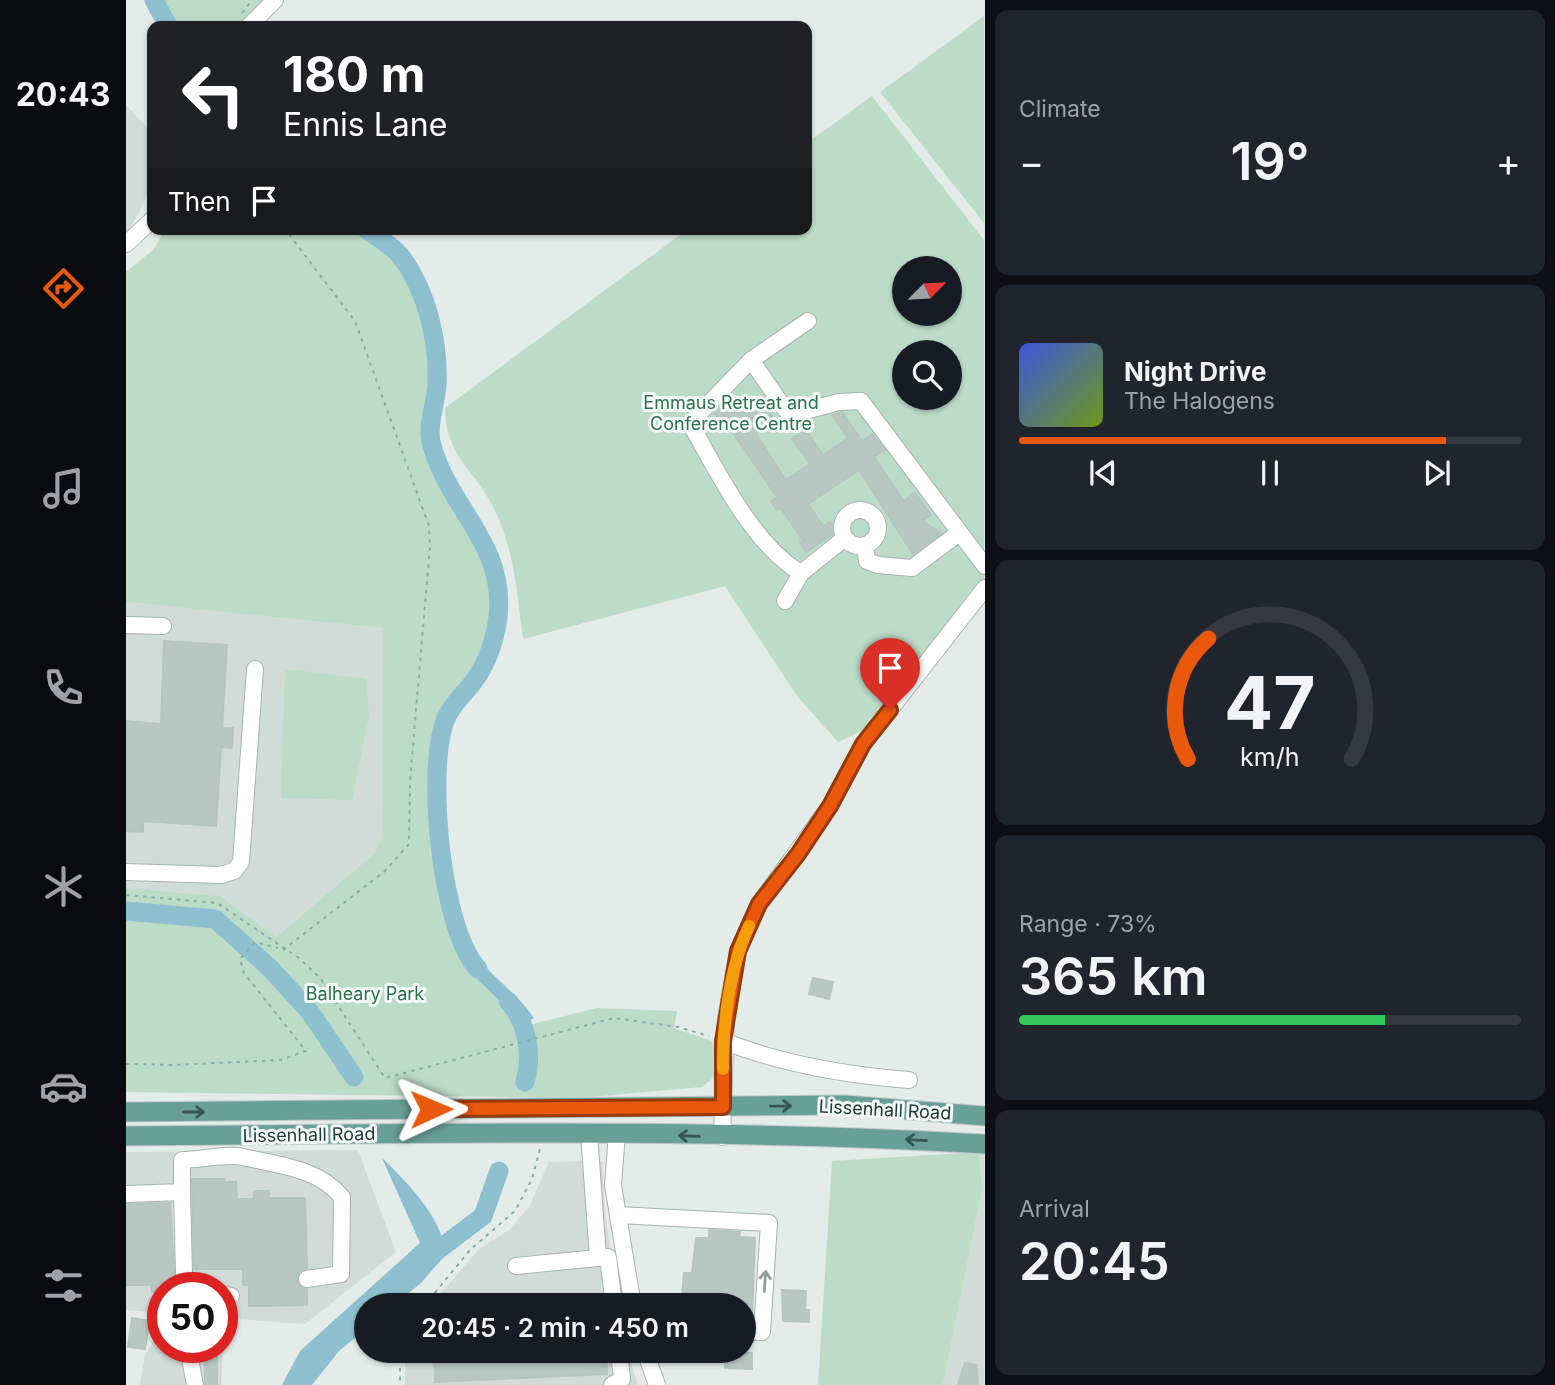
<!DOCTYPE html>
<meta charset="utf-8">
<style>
:root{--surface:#171b24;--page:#20242c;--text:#f1f3f6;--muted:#9ea1a6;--line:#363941;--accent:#ea580c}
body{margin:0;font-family:Inter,sans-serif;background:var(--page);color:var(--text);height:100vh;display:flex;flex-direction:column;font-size:26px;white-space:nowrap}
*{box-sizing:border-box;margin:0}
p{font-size:23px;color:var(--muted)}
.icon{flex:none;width:38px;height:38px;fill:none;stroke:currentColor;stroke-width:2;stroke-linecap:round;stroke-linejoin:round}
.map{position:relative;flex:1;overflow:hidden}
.sheet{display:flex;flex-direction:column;gap:10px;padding:10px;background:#0d0f14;width:570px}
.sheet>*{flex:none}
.guide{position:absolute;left:21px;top:21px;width:665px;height:214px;border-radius:14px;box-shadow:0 2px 5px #0004;background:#202124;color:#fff;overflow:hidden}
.needle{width:46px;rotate:66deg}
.buttons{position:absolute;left:766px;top:256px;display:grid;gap:14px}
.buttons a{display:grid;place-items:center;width:70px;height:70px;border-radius:50%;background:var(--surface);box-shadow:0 2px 5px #0004;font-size:35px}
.speed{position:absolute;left:21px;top:1272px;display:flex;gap:14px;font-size:35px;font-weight:700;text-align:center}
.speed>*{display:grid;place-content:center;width:91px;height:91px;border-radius:50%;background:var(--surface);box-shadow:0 2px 5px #0004;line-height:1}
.speed .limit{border:10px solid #d22;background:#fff;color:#111}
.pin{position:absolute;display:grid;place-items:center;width:60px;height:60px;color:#fff;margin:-72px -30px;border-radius:50% 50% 50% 0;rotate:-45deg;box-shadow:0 0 7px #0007}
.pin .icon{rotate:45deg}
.me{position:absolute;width:77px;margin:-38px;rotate:89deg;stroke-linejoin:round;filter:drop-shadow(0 0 5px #0008)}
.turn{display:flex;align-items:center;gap:24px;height:147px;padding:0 21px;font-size:32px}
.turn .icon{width:91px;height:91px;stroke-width:2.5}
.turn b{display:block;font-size:49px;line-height:60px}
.then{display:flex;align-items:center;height:66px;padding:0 21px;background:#0003;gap:14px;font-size:26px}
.big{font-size:52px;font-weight:600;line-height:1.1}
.sheet .widget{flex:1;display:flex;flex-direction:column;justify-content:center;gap:10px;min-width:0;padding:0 24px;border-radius:14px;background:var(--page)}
.sheet .dial{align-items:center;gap:0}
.dial svg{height:182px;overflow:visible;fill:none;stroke:var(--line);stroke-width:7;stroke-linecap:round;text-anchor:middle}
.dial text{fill:var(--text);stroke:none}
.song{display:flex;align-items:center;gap:21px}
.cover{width:84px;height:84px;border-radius:10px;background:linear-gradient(135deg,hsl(230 70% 55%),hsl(80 70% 35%))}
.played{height:7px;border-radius:4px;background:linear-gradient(90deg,var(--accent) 85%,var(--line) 85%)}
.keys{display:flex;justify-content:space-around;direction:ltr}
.heat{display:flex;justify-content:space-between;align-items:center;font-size:38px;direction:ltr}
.charge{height:10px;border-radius:5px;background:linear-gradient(90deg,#34c759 73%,var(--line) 0)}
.trip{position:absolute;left:228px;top:1293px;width:402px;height:70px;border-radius:35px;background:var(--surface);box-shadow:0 2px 5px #0004;font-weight:600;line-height:70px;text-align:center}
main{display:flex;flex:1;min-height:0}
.menu{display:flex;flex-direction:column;width:126px;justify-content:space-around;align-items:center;background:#090b0e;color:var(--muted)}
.menu .icon{width:49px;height:49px}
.menu .current{color:var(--accent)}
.menu b{font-size:32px;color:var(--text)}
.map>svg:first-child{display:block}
.built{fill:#d1dcd8}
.green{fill:#bcdcc8;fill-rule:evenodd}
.water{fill:#8dbfcf}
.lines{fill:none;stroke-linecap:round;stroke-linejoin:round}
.river{stroke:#8dbfcf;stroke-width:19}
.building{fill:#b8c7c2;stroke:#b5c5c0;stroke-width:2}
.minor-casing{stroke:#a6b4b0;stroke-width:18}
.major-casing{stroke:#c1c8c7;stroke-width:21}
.path{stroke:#84aea5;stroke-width:2;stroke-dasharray:3.5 5;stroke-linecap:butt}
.minor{stroke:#fff;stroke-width:16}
.major{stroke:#69a096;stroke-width:19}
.oneway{stroke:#345550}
.oneway2{stroke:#919e9c}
.route-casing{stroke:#983908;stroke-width:18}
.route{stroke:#ea580c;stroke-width:12}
.slow{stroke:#f59e0b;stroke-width:12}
.labels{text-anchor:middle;stroke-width:6;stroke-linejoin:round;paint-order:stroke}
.park-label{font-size:18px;fill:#2f724f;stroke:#f3f9f6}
.street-label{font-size:18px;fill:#233c38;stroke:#f3f9f6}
</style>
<main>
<nav class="menu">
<b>20:43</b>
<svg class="icon current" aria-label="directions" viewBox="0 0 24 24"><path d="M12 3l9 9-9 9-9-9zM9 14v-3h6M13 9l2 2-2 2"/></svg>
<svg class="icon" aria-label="music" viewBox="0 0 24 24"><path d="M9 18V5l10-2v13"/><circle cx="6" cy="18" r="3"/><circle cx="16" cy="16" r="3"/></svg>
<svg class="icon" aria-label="phone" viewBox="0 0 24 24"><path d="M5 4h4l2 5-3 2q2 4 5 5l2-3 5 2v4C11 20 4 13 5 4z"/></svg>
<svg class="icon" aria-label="climate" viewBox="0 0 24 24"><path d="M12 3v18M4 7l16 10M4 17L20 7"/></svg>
<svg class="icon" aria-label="car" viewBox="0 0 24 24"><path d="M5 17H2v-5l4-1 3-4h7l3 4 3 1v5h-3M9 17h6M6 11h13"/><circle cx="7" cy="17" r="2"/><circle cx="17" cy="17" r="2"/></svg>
<svg class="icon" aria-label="filters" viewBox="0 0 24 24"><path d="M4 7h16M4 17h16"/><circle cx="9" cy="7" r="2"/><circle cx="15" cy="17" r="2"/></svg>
</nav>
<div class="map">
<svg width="859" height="1385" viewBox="0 0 859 1385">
<rect width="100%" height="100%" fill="#e3ece9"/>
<g class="built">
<polygon points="0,105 26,132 26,186 0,238"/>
<polygon points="0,602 258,628 256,836 249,853 150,937 95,896 0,888"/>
<polygon points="232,1150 270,1252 179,1324 99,1318 95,1385 14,1385 19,1355 37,1326 37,1348 96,1348 96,1288 37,1288 37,1313 0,1310 0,1152"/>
<polygon points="853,1152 858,1152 858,1385 817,1385 856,1190"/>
<polygon points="476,1161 479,1214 494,1305 304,1306 353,1249 383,1230 403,1207 423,1162"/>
<polygon points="279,1351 501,1351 512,1385 279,1385"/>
</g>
<g class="green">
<polygon points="34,0 137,0 114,26 51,26"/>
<polygon points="858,16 858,223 754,92"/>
<path d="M 746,96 L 858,240 L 858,579 L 744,727 L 712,742 L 671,696 L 599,586 L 397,639 C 391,594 388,544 365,503 C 345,467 319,453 319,408 L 562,229 L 681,229 L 681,143 ZM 779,268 L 824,268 L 824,313 L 779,313 ZM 779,352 L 824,352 L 824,397 L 779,397 Z"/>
<polygon points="40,229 232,229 272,263 291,301 304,345 306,388 300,419 301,440 310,471 363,558 365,629 343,674 324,698 314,720 307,760 310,849 326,938 345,973 399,1026 471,1008 551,1011 548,1028 586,1041 591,1058 588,1077 576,1087 454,1098 0,1092 0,888 95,896 150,937 249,853 256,836 257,628 0,602 0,272 27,250"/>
<polygon points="159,669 240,679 243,716 226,800 155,798"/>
<polygon points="853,1152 856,1190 817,1385 692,1385 706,1161"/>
</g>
<g class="water">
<path d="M 344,946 C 356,970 391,992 408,1018 L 397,1024 L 345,973 L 332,950 Z"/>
<path d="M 256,1158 C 284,1185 313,1215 321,1253 L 295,1283 L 268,1305 L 240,1306 L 240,1329 L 213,1351 L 186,1385 L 156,1385 L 174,1351 L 294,1243 Z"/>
</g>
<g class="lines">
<g class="river">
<polyline points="28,0 42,26"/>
<path d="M 240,229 C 251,237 265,245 274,255 C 301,290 313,342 311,385 C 310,403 301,424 305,442 C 322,509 380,542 372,617 C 369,641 360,666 345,685 C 335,697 323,708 318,724 C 301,775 315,929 352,969"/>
<polyline points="0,911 89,919 144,968 184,1012 228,1077"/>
<path d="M 382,1001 C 401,1022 407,1055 399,1082"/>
<polyline points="299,1260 357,1216 373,1171"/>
</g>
</g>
<g class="building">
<polygon points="604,397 615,414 635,400 649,420 629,433 660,480 684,464 666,439 680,430 697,455 722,438 706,415 716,412 736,441 746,434 759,450 748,457 778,501 789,493 805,515 796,521 815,533 787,554 733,470 682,504 697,526 704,522 710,532 680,552 674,542 677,540 654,507 651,510 645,502 651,497 605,430 601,432 588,413"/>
<polygon points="38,641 101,645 96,728 107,728 106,748 95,747 90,826 17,821 17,832 0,831 0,721 35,724"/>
<polygon points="687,978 707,982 703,999 683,994"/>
<polygon points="66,1179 99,1179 99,1182 110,1182 111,1199 128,1199 128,1191 143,1191 143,1198 179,1198 181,1268 174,1271 171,1280 173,1286 181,1289 181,1305 123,1306 123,1285 117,1285 117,1269 68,1269"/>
<polygon points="44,1203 49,1284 46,1288 37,1288 37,1292 26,1292 25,1285 0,1285 0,1204"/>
<polygon points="583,1230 614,1232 613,1237 629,1238 626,1321 618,1321 618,1306 565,1306 565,1300 556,1299 558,1273 566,1273 570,1238 583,1238"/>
<polygon points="656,1290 680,1291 679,1310 683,1310 683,1322 657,1321"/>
<polygon points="6,1318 24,1321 19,1349 2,1347"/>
<rect x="79" y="1348" width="12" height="37"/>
<polygon points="308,1351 480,1351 481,1374 309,1382"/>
<polygon points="600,1352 626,1353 626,1369 599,1368"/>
<polygon points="839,1363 851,1365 852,1385 832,1385"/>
</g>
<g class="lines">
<defs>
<g id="minor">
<polyline points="123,26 149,0"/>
<polyline points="0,244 26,220"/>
<polyline points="625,360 661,412 668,414 713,402 735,401 859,566"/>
<circle cx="734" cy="528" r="18"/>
<polyline points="739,545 741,561 752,565 786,568 833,533"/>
<path d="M 675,573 C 627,545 591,471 564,423 L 625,360 L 682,321"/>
<polyline points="659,601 675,573 719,538"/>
<polyline points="0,625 37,626"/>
<polyline points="0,872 95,875 108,871 115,862 129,669"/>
<path d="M 597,1041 C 656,1064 720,1075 783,1080"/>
<polyline points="463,1133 472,1258"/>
<polyline points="491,1133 487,1185 507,1306"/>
<polyline points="596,1137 600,1018 612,951 633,904 704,806 737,744 859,588"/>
<polyline points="56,1192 58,1273 59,1282 65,1288"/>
<path d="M 0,1194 L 56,1192 L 56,1160 C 75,1160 99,1153 117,1157 C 152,1165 192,1168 216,1197 L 215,1274 L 181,1279"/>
<polyline points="492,1215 643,1223 636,1332 618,1331"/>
<polyline points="390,1266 482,1257 488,1306"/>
<polyline points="96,1294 105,1296"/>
<polyline points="62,1348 69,1385"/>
<polyline points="519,1351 531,1385"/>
<polyline points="486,1385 496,1379 493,1351"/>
</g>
<g id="major">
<polyline points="0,1112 719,1105 859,1116"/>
<path d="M 0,1136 C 286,1134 573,1127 859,1144"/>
</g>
</defs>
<use href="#minor" class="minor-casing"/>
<use href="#major" class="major-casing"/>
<g class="path">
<polyline points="116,13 126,0"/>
<polyline points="105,26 110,20"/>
<polyline points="0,895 91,903 173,958 194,978 259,1078 488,1018 552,1027 583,1036"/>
<polyline points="157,950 259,871 283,844 284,780 304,547 303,526 229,321 159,229"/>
<polyline points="0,1064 47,1065 155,1060 180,1051 118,973 114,959 129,942 152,948"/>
<polyline points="298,1306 344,1250 389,1211 406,1179 414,1149"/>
<polyline points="274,1351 274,1385"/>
</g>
<use href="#minor" class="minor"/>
<use href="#major" class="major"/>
</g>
<defs><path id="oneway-shaft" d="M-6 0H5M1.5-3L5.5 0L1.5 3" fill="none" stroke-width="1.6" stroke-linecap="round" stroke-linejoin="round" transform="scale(1.75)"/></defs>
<g class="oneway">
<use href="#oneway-shaft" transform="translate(655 1106) rotate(-1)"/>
<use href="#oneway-shaft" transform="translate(68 1112)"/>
<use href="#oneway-shaft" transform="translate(563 1136) rotate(-178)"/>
<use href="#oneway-shaft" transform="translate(790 1140) rotate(-177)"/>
</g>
<use class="oneway2" href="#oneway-shaft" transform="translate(639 1281) rotate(-86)"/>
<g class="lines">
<defs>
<polyline id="route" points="305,1109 597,1107 597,1041 612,951 633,904 672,854 704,806 737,744 764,710"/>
</defs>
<use href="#route" class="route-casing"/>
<use href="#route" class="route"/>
<path class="slow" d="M 597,1069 C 597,1021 603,970 623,926"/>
</g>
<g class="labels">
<g class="park-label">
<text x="605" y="409">Emmaus Retreat and<tspan x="605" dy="21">Conference Centre</tspan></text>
<text x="239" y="1000">Balheary Park</text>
</g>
<g class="street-label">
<text transform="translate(759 1110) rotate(3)" y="6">Lissenhall Road</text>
<text transform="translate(183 1135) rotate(-1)" y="6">Lissenhall Road</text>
</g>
</g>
</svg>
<div class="buttons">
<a><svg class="needle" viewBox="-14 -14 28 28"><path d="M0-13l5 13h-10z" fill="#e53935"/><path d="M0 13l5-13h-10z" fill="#9ea1a6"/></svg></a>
<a><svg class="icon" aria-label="search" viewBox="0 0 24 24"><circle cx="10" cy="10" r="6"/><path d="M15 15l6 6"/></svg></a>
</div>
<div class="speed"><div class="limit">50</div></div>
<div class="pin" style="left:764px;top:710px;background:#d93025"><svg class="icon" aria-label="arrive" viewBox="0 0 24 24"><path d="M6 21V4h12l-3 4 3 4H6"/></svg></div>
<svg class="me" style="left:305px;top:1109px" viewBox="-20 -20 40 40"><path d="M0-17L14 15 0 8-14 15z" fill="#ea580c" stroke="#fff" stroke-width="4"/></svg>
<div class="trip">20:45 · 2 min · 450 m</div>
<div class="guide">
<div class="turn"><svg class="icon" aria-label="left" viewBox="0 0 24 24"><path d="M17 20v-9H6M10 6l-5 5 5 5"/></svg><div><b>180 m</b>Ennis Lane</div></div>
<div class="then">Then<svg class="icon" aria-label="arrive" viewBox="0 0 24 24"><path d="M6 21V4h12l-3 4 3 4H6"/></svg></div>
</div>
</div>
<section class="sheet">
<div class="widget"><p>Climate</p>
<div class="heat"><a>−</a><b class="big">19°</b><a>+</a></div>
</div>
<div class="widget">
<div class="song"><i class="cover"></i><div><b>Night Drive</b><p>The Halogens</p></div></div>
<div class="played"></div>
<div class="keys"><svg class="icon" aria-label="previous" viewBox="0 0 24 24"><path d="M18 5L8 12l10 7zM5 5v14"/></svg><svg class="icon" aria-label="pause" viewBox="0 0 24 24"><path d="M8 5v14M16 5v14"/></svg><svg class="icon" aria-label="next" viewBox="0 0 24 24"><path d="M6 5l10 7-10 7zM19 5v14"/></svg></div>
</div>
<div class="widget dial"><svg viewBox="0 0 100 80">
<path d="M14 69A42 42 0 1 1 86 69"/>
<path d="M14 69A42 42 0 0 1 23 16" stroke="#ea580c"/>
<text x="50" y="56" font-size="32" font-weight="700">47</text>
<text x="50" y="72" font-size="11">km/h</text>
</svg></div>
<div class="widget"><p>Range · 73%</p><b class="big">365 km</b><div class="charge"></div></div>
<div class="widget"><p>Arrival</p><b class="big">20:45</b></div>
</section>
</main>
